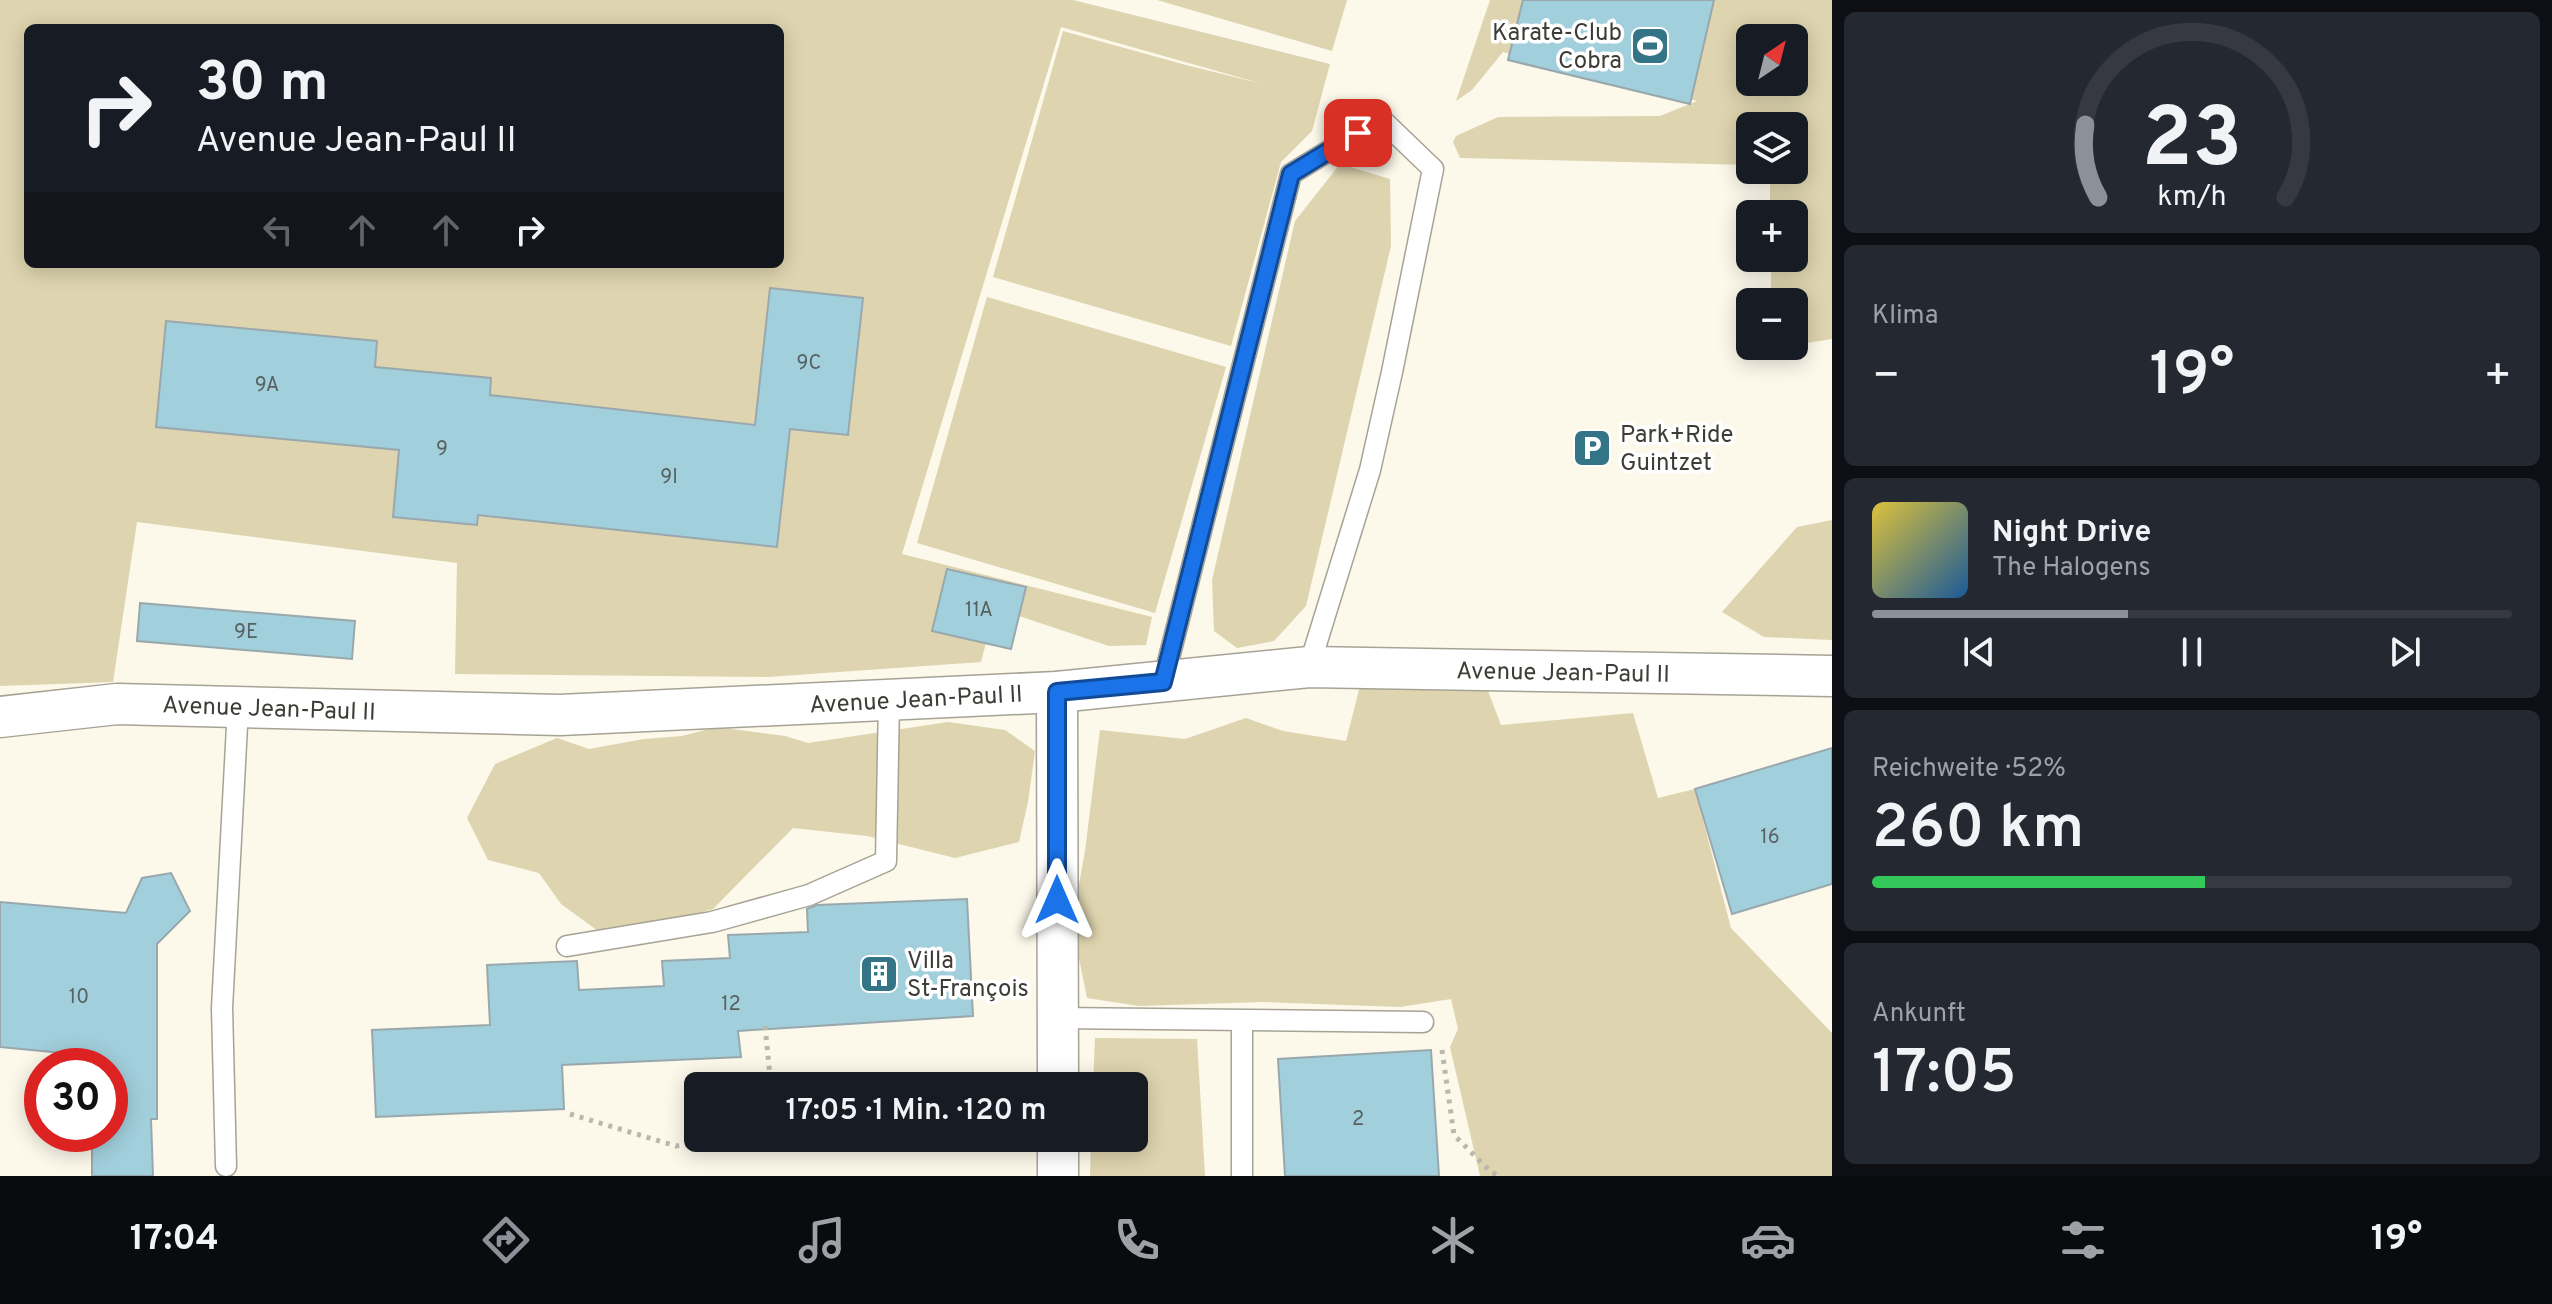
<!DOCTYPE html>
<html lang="de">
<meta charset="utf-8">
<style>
:root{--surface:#171b24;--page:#242831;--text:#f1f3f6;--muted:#9ea1a6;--line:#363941;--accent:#8c9099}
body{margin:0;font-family:Overpass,sans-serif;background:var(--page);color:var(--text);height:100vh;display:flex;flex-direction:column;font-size:30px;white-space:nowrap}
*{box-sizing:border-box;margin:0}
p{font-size:26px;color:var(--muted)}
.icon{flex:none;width:44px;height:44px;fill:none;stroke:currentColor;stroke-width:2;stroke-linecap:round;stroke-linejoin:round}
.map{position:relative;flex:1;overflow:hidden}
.drawer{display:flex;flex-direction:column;gap:12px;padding:12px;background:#0d0f14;width:720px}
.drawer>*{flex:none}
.top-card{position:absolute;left:24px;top:24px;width:760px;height:244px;border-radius:12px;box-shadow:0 4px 20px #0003;background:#171b24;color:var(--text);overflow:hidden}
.needle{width:52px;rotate:35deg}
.buttons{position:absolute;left:1736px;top:24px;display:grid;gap:16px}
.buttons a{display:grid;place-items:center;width:72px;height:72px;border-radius:12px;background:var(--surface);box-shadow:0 4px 20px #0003;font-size:40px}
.speed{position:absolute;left:24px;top:1048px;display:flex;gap:16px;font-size:40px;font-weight:700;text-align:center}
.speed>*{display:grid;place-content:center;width:104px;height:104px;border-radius:50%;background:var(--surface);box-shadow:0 4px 20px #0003;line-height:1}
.speed .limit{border:12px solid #d22;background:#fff;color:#111}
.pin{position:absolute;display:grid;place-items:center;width:68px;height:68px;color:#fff;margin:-34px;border-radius:16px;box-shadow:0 4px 12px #0006}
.me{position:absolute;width:88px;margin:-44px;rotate:0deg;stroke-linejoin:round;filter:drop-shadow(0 0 6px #0008)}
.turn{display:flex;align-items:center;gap:28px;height:168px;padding:0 40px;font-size:36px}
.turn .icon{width:104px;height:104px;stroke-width:2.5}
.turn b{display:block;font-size:56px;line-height:68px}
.lanes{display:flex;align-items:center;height:76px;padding:0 40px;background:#0003;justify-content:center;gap:40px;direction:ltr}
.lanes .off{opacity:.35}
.big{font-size:60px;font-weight:600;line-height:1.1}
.drawer .card{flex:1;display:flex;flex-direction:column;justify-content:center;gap:12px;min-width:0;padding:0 28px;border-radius:12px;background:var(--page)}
.drawer .dial{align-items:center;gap:0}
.dial svg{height:208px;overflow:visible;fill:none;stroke:var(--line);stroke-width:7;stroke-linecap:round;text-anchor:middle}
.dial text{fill:var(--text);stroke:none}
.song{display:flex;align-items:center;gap:24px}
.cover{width:96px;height:96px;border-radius:12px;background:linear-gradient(135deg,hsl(50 70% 55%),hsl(210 70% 35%))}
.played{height:8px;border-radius:4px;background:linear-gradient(90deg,var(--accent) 40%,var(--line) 40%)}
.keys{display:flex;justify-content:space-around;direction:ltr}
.heat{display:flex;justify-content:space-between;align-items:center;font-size:44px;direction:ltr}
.charge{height:12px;border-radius:6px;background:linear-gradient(90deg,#34c759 52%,var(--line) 0)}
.trip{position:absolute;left:684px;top:1072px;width:464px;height:80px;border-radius:12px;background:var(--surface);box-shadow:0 4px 20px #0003;font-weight:600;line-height:80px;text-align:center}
.menu{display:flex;height:128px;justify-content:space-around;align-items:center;background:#090b0e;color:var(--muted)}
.menu .icon{width:56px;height:56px}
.menu .current{color:var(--accent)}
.menu b{font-size:36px;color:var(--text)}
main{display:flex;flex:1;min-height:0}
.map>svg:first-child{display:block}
.green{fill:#ded4af;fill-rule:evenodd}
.building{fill:#a2cfdc;stroke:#98a8ad;stroke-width:2}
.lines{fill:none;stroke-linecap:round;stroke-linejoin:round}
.service-casing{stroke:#a6a396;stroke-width:23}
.minor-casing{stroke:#a6a396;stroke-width:43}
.path{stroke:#bab7ac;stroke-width:5;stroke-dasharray:4 6;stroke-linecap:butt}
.service{stroke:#fff;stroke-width:20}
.minor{stroke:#fff;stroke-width:40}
.route-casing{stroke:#114b97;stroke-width:20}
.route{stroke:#1a73e8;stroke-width:14}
.labels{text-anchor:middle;stroke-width:7;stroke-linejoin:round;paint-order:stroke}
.number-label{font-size:20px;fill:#576160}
.poi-label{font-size:24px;fill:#3e3c37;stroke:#fff;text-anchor:start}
.street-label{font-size:24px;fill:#3e3c37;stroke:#fff}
</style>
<main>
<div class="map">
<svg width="1832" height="1176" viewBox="0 0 1832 1176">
<rect width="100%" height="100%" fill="#fcf8ea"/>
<g class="green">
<path d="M 0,0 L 1073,0 L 1330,64 L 1312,131 L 1281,162 L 1231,346 L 993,277 L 1063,31 L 1186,65 L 1263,84 L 1061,27 L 902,554 L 1152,617 L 1146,645 L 1109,646 L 995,608 L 981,662 L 768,677 L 455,674 L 457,563 L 137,522 L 113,682 L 0,686 ZM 28,28 L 780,28 L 780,264 L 28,264 Z"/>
<polygon points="1157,0 1347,0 1332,51"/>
<path d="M 1490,0 L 1832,0 L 1832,339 L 1794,345 L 1794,302 L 1771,302 L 1771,258 L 1794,258 L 1794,214 L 1770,214 L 1770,170 L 1794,170 L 1794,126 L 1750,126 L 1750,165 L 1460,158 L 1453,142 L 1456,136 L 1498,117 L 1660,116 L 1697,101 L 1503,52 L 1472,90 L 1456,101 ZM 1750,38 L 1794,38 L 1794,82 L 1750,82 Z"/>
<polygon points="1340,164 1390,179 1391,246 1306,606 1274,641 1237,648 1214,631 1212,580 1295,221"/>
<polygon points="987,297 1226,367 1155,613 917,543"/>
<polygon points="1832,520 1832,640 1764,637 1722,612 1797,527"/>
<polygon points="1365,666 1483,678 1501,725 1633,713 1658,798 1695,789 1731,928 1832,1033 1832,1176 1480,1176 1450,1047 1458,1029 1451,999 1400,1007 1262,1002 1139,1006 1087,998 1072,924 1085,851 1100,730 1185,739 1246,718 1283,731 1346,741"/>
<polygon points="948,722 1005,730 1035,751 1028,802 1019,842 955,858 867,836 793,828 713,909 609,939 561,904 539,873 488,860 467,818 495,764 557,738 589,749 644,739 682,736 716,727 785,736 808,743"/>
<polygon points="1095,1038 1197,1039 1205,1176 1090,1176 1091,1138 1134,1138 1134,1086 1093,1086"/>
</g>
<g class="building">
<polygon points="1523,0 1714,0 1690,104 1508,60"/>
<polygon points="770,288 863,298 848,435 790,429 777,547 478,515 477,525 393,517 399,450 156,427 166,321 377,341 375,367 491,378 490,395 755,425"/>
<polygon points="947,569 1026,587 1011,649 932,631"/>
<polygon points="140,603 355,621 352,659 137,641"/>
<polygon points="1832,748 1832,884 1732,914 1695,789"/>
<polygon points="171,873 190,911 157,944 157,1119 151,1119 153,1176 92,1176 92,1134 110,1134 110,1066 94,1066 94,1056 0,1047 0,902 126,913 142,878"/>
<polygon points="967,899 973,1016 738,1031 741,1057 562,1065 564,1109 376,1117 372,1030 490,1025 487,965 577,961 579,990 664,986 662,961 730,958 728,935 808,932 807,909 817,905"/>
<polygon points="1431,1050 1439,1176 1285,1176 1278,1059"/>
</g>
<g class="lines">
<defs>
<g id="service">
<polyline points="1163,682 1291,174 1381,119 1433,169 1392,372 1370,470 1309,667"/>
<polyline points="567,946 712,922 809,895 886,861 889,700"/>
<polyline points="1058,1018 1423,1022"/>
<polyline points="226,1166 222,1008 238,707"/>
<polyline points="1242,1176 1242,1021"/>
</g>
<g id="minor">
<polyline points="1057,692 1058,1086"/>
<polyline points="0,717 117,704 560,715 1057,692 1309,667 1832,676"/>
<polyline points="1058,1138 1058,1176"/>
</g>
</defs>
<use href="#service" class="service-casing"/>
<use href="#minor" class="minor-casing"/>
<g class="path">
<polyline points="765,1026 771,1086"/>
<polyline points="1442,1050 1454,1135 1491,1172 1499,1176"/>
<polyline points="570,1114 676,1146 694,1144 705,1138"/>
</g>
<use href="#service" class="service"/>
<use href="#minor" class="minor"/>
</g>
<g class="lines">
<defs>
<polyline id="route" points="1057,900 1057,692 1163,682 1291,174 1358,133"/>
</defs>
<use href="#route" class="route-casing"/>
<use href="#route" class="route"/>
</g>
<defs>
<symbol id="stadium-square" viewBox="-11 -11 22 22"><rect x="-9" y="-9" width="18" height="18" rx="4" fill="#337587" stroke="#fff"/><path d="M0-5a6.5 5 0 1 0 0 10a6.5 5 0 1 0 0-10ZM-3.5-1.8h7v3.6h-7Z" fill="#fff"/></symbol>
<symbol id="parking-square" viewBox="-11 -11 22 22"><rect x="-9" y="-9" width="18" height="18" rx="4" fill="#337587" stroke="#fff"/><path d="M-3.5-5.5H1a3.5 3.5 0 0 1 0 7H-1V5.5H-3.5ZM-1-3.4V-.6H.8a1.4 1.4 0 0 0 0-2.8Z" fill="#fff"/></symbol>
<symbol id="building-square" viewBox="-11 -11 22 22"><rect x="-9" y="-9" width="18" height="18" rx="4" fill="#337587" stroke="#fff"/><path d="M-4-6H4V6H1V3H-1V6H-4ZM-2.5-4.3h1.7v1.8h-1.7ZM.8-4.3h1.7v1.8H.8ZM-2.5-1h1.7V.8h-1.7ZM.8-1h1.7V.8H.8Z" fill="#fff"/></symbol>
</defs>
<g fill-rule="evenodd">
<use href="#stadium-square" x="1628" y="24" width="44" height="44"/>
<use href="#parking-square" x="1570" y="426" width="44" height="44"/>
<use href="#building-square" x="857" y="952" width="44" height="44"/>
</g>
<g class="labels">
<g class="number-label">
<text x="809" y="369">9C</text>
<text x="267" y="391">9A</text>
<text x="442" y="455">9</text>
<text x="669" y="483">9I</text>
<text x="979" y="616">11A</text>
<text x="246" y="638">9E</text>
<text x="1770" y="843">16</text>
<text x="79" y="1003">10</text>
<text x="731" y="1010">12</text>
<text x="1358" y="1125">2</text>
</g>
<g class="poi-label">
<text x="1622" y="40" text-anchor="end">Karate-Club<tspan x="1622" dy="28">Cobra</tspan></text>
<text x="1620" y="442">Park+Ride<tspan x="1620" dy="28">Guintzet</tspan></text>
<text x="907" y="968">Villa<tspan x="907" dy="28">St-François</tspan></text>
</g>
<g class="street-label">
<text transform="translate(1563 672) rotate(1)" y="8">Avenue Jean-Paul II</text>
<text transform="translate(916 699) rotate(-3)" y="8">Avenue Jean-Paul II</text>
<text transform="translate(269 708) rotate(2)" y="8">Avenue Jean-Paul II</text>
</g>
</g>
</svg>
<div class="buttons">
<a><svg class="needle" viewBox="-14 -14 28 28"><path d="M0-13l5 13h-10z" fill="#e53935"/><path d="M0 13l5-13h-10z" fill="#9ea1a6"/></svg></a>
<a><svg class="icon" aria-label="layers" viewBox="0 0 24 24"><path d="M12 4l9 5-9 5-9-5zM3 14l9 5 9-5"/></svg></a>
<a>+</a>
<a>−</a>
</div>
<div class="speed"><div class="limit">30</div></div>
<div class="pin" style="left:1358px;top:133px;background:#d93025"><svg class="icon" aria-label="arrive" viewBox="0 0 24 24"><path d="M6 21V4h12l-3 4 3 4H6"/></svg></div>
<svg class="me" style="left:1057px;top:900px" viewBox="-20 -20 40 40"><path d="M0-17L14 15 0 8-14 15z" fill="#1a73e8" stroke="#fff" stroke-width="4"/></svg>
<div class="trip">17:05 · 1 Min. · 120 m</div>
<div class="top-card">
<div class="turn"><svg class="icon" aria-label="right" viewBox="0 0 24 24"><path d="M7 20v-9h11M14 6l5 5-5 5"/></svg><div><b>30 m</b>Avenue Jean-Paul II</div></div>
<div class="lanes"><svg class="icon off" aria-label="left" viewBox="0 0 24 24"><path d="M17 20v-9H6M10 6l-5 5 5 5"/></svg><svg class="icon off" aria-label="ahead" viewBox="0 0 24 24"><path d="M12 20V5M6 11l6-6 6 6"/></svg><svg class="icon off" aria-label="ahead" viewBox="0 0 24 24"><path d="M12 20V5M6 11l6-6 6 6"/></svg><svg class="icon" aria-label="right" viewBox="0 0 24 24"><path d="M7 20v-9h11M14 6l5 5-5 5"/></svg></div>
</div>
</div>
<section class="drawer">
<div class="card dial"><svg viewBox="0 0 100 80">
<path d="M14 69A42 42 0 1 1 86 69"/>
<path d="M14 69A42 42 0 0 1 9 41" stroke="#8c9099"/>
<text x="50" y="56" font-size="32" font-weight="700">23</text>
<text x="50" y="72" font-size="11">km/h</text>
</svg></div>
<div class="card"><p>Klima</p>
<div class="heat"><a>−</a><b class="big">19°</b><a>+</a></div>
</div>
<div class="card">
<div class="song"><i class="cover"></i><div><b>Night Drive</b><p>The Halogens</p></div></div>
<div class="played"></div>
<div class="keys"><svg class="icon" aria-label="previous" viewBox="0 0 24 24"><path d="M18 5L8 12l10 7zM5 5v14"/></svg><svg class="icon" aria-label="pause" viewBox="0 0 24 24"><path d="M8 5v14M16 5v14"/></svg><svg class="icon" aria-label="next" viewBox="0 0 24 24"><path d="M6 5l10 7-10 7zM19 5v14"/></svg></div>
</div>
<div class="card"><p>Reichweite · 52%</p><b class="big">260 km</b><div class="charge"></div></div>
<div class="card"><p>Ankunft</p><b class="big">17:05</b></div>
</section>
</main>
<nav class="menu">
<b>17:04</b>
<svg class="icon current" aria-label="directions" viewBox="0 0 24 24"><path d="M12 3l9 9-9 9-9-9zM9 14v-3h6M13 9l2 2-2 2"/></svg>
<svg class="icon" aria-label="music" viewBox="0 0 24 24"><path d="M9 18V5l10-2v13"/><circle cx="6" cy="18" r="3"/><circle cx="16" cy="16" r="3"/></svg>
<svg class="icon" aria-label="phone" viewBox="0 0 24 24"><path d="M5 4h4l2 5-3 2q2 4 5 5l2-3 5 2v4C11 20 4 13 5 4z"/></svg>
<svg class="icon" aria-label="climate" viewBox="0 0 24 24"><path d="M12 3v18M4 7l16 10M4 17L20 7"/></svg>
<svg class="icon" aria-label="car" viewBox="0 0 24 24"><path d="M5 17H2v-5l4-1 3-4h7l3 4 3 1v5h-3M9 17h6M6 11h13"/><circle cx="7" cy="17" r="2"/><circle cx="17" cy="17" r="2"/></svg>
<svg class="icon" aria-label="filters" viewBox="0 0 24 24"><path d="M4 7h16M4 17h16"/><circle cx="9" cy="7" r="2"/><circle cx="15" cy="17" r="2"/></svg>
<b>19°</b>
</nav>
